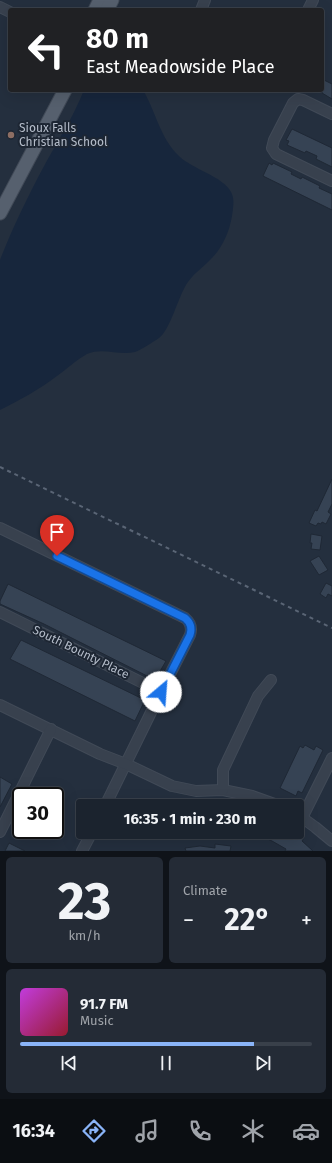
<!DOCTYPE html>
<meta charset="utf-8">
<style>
:root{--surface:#1b232e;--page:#242b36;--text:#f1f3f6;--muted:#a0a4aa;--line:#39404a;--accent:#8ab4f8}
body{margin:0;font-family:"Fira Sans",sans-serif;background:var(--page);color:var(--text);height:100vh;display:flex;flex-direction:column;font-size:15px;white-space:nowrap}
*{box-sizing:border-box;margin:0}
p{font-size:13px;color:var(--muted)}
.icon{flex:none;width:22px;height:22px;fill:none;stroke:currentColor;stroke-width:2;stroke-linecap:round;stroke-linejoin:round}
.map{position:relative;height:851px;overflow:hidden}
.panel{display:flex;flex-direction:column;gap:6px;padding:6px;background:#0f1319;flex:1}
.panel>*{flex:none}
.hud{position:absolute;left:8px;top:8px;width:316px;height:84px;border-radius:4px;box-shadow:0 4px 16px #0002,0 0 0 1px var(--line);background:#202124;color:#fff;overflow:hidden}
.speed{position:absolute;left:12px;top:787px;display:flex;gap:8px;font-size:20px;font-weight:700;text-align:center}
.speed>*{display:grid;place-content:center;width:52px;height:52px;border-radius:50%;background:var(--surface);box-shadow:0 4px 16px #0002,0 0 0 1px var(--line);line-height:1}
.speed .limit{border:2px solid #111;border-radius:6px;background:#fff;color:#111}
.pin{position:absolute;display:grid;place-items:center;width:34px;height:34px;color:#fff;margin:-41px -17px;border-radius:50% 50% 50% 0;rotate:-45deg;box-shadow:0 0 4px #0007}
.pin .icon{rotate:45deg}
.me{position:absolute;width:44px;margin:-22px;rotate:27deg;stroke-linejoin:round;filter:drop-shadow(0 0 3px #0008)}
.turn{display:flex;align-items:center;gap:14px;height:84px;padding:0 12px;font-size:18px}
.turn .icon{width:52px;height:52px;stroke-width:2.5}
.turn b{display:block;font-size:28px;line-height:34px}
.big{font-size:30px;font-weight:700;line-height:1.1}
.panel .tile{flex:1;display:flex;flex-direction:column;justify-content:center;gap:6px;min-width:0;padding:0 14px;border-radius:6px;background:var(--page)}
.panel .dial{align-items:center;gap:0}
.dial b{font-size:52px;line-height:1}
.song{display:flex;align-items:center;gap:12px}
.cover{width:48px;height:48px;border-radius:6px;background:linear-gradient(135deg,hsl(290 70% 55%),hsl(350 70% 35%))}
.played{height:4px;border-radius:2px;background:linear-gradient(90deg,var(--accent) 80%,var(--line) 80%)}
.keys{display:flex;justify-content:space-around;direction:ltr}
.heat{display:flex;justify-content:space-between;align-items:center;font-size:22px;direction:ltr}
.panel .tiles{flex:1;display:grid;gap:6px;grid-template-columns:1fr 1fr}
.tile:last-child{grid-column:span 2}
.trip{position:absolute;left:76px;top:799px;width:228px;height:40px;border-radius:4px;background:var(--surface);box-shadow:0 4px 16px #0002,0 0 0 1px var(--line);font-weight:700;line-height:40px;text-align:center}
.menu{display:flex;height:64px;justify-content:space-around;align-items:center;background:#0b0e12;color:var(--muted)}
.menu .icon{width:28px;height:28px}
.menu .active{color:var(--accent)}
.menu b{font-size:18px;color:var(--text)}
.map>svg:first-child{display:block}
.water{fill:#17263c}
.building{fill:#364354;stroke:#1f2835}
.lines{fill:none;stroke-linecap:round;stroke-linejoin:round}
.minor-casing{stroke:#414a57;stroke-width:12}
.major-casing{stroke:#414a57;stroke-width:15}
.minor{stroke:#38414e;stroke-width:10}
.major{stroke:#56606e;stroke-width:13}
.rail{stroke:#5a6575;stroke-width:2;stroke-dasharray:4 4;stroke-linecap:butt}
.route-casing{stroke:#114b97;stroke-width:10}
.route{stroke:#1a73e8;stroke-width:7}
.education-dot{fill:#8d6e63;stroke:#1d2633;stroke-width:1.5}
.labels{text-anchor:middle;stroke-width:4;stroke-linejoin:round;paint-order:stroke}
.poi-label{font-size:12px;fill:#b4bcc9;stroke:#1d2633;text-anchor:start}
.street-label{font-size:12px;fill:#b4bcc9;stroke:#1d2633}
</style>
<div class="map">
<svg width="332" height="851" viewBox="0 0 332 851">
<rect width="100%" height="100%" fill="#242f3e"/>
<path class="water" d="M 84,90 L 143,90 C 156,112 160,138 179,156 C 192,169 224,177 231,192 C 235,199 233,208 232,216 C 229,233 222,249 209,261 C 201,269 192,275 186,285 C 178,298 170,330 159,338 C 153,342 141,350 135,352 C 119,356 103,347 87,354 C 76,360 67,369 57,376 C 40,389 20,400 0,410 L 0,260 C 12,229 27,198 43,168 C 57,142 73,118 84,90 Z"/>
<g class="building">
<polygon points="322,79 332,84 332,99 322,93"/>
<polygon points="292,129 332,148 332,167 316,159 317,156 306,151 305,153 287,145 289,141 286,140"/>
<polygon points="269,163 272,165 273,163 292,172 291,174 301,179 302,177 320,186 319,188 332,194 332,210 263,176"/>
<polygon points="332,479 332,504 328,512 331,514 326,524 322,522 321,524 318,523 316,526 309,523 315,510 317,511"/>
<polygon points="311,534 322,536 320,550 311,549 312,543 310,543"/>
<polygon points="319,556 328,570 319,575 310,561"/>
<polygon points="326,583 332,586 332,596 328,594 326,598 320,594"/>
<polygon points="8,584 166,661 155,680 44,624 0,604 0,601"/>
<polygon points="21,640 145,700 135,721 10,659"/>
<polygon points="305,745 314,750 316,746 323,750 302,793 298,791 296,796 280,788 300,746 303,748"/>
<polygon points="0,777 12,784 0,807"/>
<polygon points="251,832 294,832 304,838 302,841 313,851 285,851 286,849 272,841"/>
<polygon points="9,843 25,851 5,851"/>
<polygon points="215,844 231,846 230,851 186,851 185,848 200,846 215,848"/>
</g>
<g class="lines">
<defs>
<g id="minor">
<polyline points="0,7 10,12"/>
<polyline points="201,10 205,0"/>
<polyline points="308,10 313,0"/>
<polyline points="332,114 303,100 298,99 293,103 274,140 272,148 276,154 332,181"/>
<path d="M 0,528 L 185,618 C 191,623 192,629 190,635 L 161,692 L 105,806"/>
<polyline points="0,612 161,692"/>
<polyline points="0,705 100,754 126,764 172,786 196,791 223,790 252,796 280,806"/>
<polyline points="223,790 223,770 258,696 271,680"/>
<polyline points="297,814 315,827 332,841"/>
<polyline points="302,818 332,758"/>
<polyline points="0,832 51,729"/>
<polyline points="82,851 92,832"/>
</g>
<g id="major">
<polyline points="95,10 100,0"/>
<polyline points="107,10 112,0"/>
<polyline points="0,213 65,90"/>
</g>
</defs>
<use href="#minor" class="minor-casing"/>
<use href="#major" class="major-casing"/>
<use href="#minor" class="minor"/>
<use href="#major" class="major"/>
<polyline class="rail" points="0,467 252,589 332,628"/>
</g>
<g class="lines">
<defs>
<path id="route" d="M 57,556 L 185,618 C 191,623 192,629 190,635 L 161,692"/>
</defs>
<use href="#route" class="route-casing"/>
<use href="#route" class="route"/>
</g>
<circle class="education-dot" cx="11" cy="135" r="4"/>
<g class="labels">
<g class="poi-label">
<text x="19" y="132">Sioux Falls<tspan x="19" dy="14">Christian School</tspan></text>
</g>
<g class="street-label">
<text transform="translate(81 652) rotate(26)" y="4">South Bounty Place</text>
</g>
</g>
</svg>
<div class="speed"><div class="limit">30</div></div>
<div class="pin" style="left:57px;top:556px;background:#d93025"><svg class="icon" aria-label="arrive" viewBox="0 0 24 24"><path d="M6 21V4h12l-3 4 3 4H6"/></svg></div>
<svg class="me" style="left:161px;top:692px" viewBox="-20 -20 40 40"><circle r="19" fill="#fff"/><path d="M0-13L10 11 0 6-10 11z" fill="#1a73e8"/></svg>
<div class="trip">16:35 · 1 min · 230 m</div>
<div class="hud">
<div class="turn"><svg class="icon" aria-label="left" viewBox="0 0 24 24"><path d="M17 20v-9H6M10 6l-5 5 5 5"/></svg><div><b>80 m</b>East Meadowside Place</div></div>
</div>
</div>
<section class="panel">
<div class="tiles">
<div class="tile dial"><b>23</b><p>km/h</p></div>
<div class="tile"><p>Climate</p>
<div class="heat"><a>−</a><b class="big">22°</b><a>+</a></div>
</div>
<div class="tile">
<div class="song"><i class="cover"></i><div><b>91.7 FM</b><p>Music</p></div></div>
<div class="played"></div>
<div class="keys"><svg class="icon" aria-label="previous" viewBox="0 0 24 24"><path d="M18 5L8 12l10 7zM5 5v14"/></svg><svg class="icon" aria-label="pause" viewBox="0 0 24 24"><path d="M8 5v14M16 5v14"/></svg><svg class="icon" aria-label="next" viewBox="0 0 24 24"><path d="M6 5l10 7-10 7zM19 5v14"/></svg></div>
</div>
</div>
</section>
<nav class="menu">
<b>16:34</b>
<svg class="icon active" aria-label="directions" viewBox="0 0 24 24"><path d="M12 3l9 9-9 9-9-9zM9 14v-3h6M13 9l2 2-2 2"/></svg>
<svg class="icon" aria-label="music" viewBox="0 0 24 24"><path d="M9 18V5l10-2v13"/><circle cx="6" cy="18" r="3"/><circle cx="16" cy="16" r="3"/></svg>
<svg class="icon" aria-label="phone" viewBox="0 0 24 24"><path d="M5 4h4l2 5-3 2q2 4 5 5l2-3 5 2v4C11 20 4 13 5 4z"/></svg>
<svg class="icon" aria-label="climate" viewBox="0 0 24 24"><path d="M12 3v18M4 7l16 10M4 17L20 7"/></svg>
<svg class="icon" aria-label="car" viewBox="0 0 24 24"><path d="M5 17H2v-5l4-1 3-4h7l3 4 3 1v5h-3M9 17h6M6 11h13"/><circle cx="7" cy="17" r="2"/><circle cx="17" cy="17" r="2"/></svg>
</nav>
